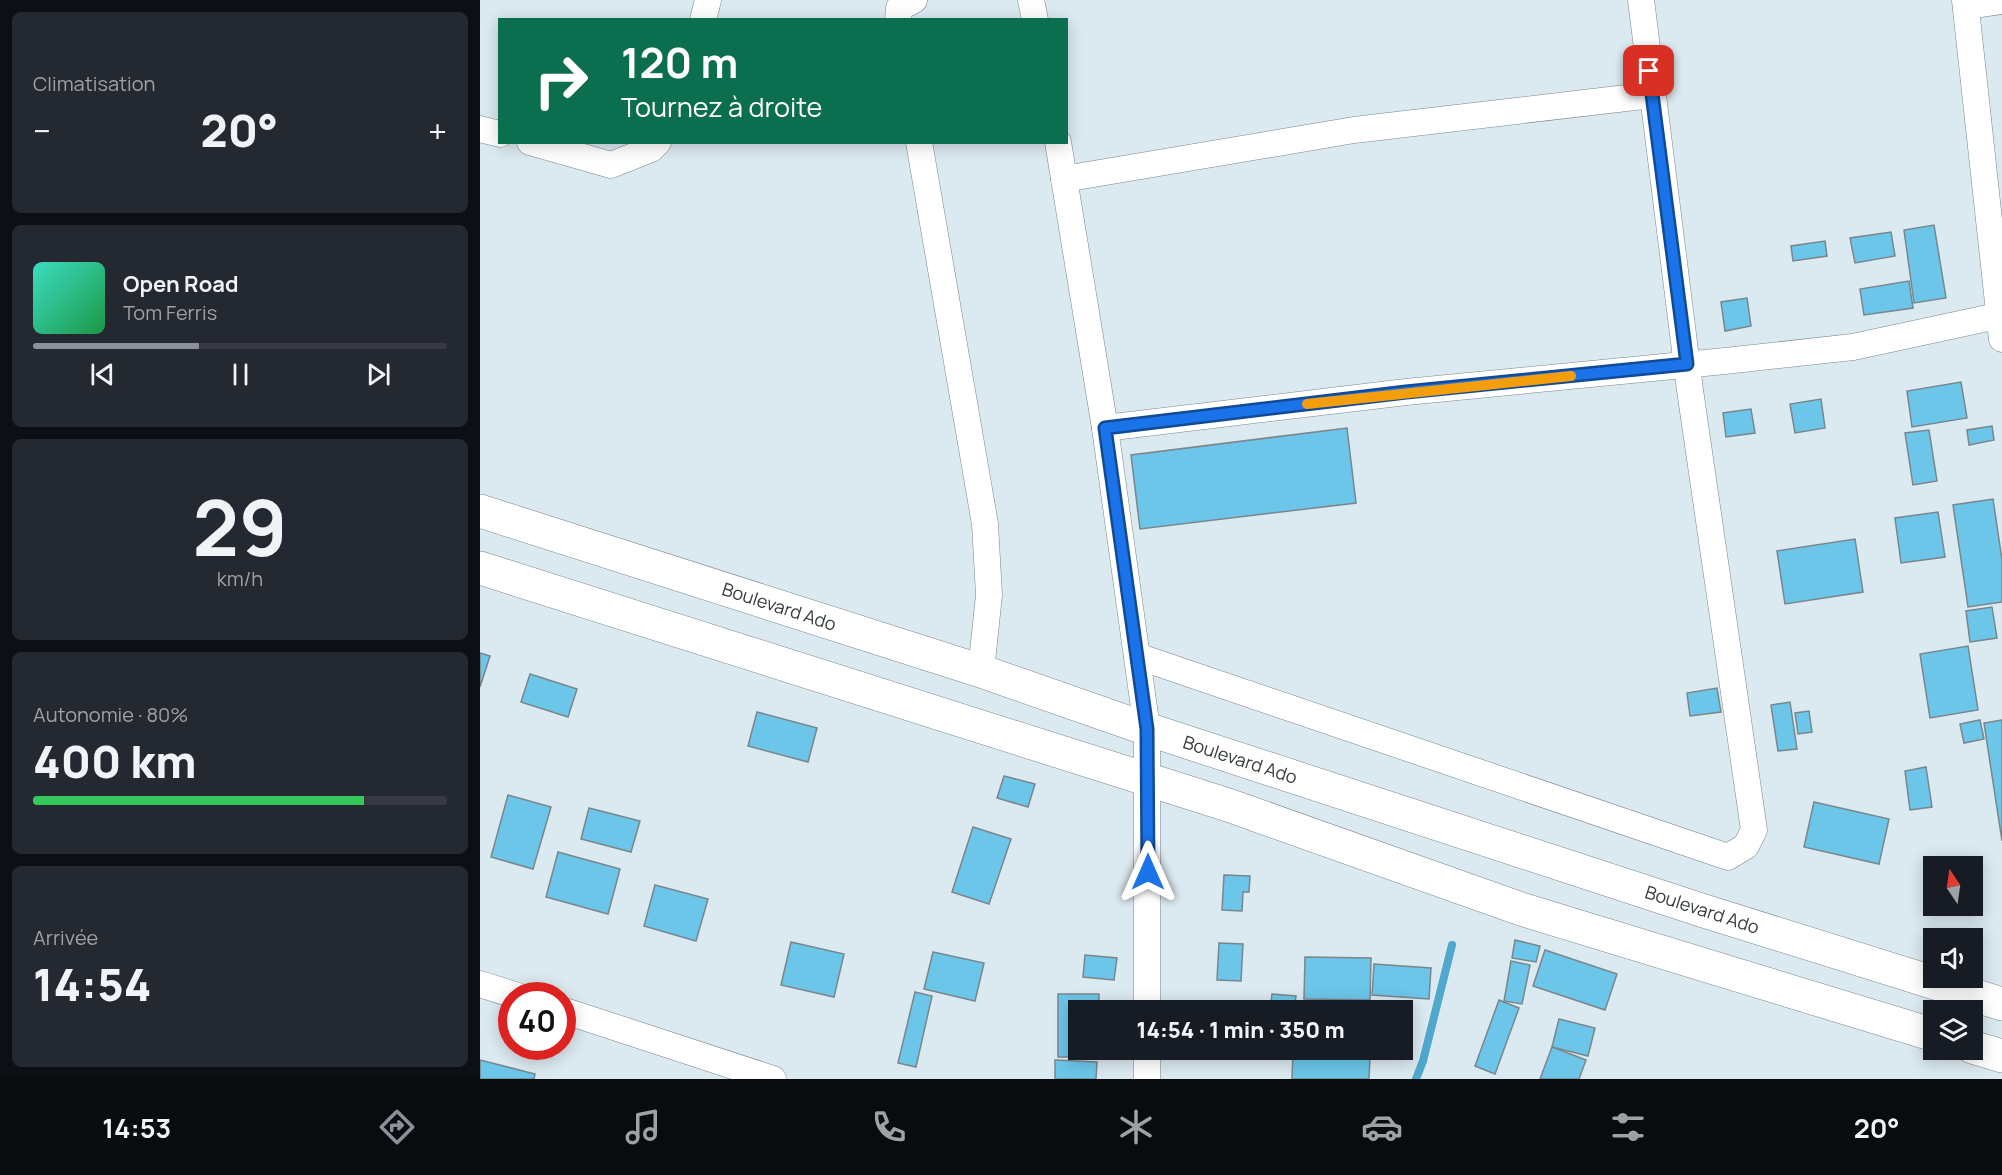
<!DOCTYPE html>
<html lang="fr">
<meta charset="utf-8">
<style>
:root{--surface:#171b24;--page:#242831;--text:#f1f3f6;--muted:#9ea1a6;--line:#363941;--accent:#8c9099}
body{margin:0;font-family:Manrope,sans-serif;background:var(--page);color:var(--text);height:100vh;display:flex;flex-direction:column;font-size:22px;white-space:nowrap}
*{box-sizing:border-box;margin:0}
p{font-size:20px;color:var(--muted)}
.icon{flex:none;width:33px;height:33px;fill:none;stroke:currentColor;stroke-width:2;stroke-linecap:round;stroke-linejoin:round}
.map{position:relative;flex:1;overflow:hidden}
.drawer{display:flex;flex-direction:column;gap:12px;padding:12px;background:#0d0f14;width:480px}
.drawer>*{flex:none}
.hud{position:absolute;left:18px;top:18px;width:570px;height:126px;border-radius:0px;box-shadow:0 3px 15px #0003;background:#0b6e4f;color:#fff;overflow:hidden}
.needle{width:39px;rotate:347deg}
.tools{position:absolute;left:1443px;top:856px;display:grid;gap:12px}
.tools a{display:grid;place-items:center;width:60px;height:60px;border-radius:0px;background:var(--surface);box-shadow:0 3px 15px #0003;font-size:30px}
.speed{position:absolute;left:18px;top:982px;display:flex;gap:12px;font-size:30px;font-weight:700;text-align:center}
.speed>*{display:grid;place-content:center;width:78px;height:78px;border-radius:50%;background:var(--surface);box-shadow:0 3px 15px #0003;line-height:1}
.speed .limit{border:9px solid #d22;background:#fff;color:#111}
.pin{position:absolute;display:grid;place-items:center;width:51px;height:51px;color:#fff;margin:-26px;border-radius:12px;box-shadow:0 3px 9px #0006}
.me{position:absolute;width:66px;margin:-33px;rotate:0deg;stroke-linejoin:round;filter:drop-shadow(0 0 4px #0008)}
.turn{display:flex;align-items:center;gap:21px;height:126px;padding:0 24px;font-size:27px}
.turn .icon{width:78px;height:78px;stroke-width:2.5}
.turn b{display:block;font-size:42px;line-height:51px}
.big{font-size:45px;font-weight:800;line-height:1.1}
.drawer .card{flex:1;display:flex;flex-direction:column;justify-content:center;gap:9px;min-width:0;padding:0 21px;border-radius:9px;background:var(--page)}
.drawer .dial{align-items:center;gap:0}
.dial b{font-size:78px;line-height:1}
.song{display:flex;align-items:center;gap:18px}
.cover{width:72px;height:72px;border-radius:9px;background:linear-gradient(135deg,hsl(170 70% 55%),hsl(140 70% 35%))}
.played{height:6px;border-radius:3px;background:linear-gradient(90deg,var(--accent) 40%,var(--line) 40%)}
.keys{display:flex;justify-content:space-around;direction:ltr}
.heat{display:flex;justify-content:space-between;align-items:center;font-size:33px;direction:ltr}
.charge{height:9px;border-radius:4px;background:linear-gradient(90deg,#34c759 80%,var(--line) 0)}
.trip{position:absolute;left:588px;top:1000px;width:345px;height:60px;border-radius:0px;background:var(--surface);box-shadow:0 3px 15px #0003;font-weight:800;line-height:60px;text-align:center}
.menu{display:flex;height:96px;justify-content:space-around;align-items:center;background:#090b0e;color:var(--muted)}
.menu .icon{width:42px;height:42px}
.menu .on{color:var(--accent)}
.menu b{font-size:27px;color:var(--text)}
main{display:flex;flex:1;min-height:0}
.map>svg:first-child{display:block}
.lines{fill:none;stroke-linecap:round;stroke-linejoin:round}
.stream{stroke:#4ea9cc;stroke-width:8}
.building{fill:#6cc6ea;stroke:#79868b;stroke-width:1.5}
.minor-casing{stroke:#7a878d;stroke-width:27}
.major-casing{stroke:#7a878d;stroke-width:34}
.minor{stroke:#fff;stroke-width:26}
.major{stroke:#fff;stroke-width:33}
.route-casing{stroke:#114b97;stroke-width:15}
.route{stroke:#1a73e8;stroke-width:10}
.slow{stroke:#f59e0b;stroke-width:10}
.labels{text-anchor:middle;stroke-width:4.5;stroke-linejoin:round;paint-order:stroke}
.street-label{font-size:18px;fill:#353b3d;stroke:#fff}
</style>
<main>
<section class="drawer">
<div class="card"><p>Climatisation</p>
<div class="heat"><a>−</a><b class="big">20°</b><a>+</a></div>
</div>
<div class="card">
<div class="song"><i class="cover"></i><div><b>Open Road</b><p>Tom Ferris</p></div></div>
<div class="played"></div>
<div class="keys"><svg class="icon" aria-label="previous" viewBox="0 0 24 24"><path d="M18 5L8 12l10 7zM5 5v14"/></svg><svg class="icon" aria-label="pause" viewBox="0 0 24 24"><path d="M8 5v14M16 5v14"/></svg><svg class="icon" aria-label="next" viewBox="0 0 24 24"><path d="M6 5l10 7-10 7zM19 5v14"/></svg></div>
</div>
<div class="card dial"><b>29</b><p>km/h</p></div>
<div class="card"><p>Autonomie · 80%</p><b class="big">400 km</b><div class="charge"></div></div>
<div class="card"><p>Arrivée</p><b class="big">14:54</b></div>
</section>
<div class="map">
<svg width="1522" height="1079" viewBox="0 0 1522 1079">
<rect width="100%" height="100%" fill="#dbe9f0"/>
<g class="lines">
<polyline class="stream" points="936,1079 943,1061 972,945"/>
</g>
<g class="building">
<polygon points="1454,225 1466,298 1434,303 1424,230"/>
<polygon points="1411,232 1415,256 1375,263 1370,238"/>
<polygon points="1345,241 1347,256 1313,261 1311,246"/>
<polygon points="1429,281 1433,308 1384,315 1380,289"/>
<polygon points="1267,298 1271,326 1245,331 1241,302"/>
<polygon points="1481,382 1487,418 1432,427 1427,391"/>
<polygon points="1341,399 1345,428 1315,433 1310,404"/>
<polygon points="1271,409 1275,433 1246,437 1243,413"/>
<polygon points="1512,426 1514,440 1489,445 1487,430"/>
<polygon points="867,428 876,503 660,529 651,455"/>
<polygon points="1449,430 1457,481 1433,485 1425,433"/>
<polygon points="1513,499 1522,560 1522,602 1488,607 1473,505"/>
<polygon points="1458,512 1465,557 1421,563 1415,518"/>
<polygon points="1375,539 1383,592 1305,604 1297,551"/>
<polygon points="1512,607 1517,638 1490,642 1486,611"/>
<polygon points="1488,646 1498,710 1450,718 1440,654"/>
<polygon points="0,653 10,656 0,687"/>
<polygon points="50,674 97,689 88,717 41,702"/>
<polygon points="1237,688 1241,712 1210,716 1207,693"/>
<polygon points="1310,702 1317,749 1298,751 1291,705"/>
<polygon points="1329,711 1332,732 1318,734 1315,713"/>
<polygon points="277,712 337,728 328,762 268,746"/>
<polygon points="1500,720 1504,739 1484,743 1480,724"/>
<polygon points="1522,720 1522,841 1504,723"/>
<polygon points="1446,767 1452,807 1430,810 1425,771"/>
<polygon points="524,776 555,784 548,807 517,798"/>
<polygon points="28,795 71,807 53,869 11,857"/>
<polygon points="1334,802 1409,819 1399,864 1324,847"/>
<polygon points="109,808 160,821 151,852 101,839"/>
<polygon points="493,827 531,839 509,904 472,892"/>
<polygon points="78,852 140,869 128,914 66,897"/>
<polygon points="744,875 770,876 769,892 763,892 762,911 742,910"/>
<polygon points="175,885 228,899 216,941 164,926"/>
<polygon points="1035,940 1060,946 1056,962 1032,958"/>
<polygon points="311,942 364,954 354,997 301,985"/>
<polygon points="739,943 763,944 761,981 737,980"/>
<polygon points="1065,950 1137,974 1125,1010 1053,986"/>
<polygon points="453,952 504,963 495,1001 444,989"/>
<polygon points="605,955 637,958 634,980 603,977"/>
<polygon points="825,957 891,958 890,1000 824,999"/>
<polygon points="1031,961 1050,965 1042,1004 1024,1001"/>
<polygon points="894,964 951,968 949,999 892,995"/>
<polygon points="435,992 452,996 436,1067 418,1063"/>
<polygon points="578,994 619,994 619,1011 598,1011 598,1050 620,1050 620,1057 578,1057"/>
<polygon points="792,994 816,996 814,1011 790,1011"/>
<polygon points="1019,1000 1039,1008 1015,1074 995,1066"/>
<polygon points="1079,1019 1115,1028 1108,1056 1072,1047"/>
<polygon points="1072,1047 1106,1060 1099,1079 1060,1079"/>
<polygon points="813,1051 890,1056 889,1079 812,1079"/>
<polygon points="0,1060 55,1074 54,1079 0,1079"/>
<polygon points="575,1060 617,1062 616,1079 575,1079"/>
</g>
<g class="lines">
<defs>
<g id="minor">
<polyline points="551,0 555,20"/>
<polyline points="1485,0 1522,339"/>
<polyline points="1486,6 1522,1"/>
<polyline points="223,20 228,0"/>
<polyline points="418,20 419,8 434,0"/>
<polyline points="0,129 20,134"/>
<polyline points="50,142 131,165 171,149 178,142"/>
<polyline points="439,142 505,524 509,595 501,671"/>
<polyline points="578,142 625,428 667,729 667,1011"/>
<polyline points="584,179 874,130 1172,95"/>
<polyline points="625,428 926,392 1245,361 1373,347 1522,315"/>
<polyline points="657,656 1248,857 1266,846 1274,830 1210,390 1161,0"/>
<polyline points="0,984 38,996"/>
<polyline points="82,1010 293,1079"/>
<polyline points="667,1079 667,1050"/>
</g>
<g id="major">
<polyline points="0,511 501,671 667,729 1221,910 1522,1004"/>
<polyline points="0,568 748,805 1041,909 1454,1035"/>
<polyline points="1492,1047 1522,1056"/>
</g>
</defs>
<use href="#minor" class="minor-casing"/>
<use href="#major" class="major-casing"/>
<use href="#minor" class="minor"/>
<use href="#major" class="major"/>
</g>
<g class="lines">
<defs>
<polyline id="route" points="668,872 667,729 625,428 926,392 1207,364 1169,71"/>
</defs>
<use href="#route" class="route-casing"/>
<use href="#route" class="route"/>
<polyline class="slow" points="827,404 1091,376"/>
</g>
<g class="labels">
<g class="street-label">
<text transform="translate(299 607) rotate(18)" y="6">Boulevard Ado</text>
<text transform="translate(760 760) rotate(18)" y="6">Boulevard Ado</text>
<text transform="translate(1222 910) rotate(18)" y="6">Boulevard Ado</text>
</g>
</g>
</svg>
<div class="tools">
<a><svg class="needle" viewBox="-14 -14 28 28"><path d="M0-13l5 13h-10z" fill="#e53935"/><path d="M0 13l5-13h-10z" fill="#9ea1a6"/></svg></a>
<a><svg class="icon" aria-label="sound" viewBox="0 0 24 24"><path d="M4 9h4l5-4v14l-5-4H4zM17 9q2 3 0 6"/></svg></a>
<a><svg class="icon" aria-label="layers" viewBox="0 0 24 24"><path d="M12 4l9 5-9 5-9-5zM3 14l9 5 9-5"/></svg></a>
</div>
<div class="speed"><div class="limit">40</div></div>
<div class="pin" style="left:1169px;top:71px;background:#d93025"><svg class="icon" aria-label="arrive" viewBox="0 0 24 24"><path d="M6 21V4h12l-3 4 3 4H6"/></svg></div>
<svg class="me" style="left:668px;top:872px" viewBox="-20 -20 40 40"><path d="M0-17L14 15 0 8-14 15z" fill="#1a73e8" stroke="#fff" stroke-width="4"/></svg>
<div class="trip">14:54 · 1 min · 350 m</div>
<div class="hud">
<div class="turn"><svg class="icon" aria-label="right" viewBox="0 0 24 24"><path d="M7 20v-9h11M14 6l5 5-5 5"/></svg><div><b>120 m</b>Tournez à droite</div></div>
</div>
</div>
</main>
<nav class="menu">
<b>14:53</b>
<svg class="icon on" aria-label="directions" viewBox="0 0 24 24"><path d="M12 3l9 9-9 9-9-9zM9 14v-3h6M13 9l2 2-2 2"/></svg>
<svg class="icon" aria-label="music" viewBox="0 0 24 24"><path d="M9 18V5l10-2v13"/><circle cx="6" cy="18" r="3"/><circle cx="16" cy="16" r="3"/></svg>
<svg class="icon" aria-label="phone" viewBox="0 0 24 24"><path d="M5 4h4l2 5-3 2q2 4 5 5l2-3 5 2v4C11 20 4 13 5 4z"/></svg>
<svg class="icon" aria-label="climate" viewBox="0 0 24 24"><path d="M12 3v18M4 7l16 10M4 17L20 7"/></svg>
<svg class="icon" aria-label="car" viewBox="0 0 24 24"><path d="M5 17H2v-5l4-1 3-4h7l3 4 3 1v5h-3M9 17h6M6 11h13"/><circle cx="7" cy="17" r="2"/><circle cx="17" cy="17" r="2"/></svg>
<svg class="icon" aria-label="filters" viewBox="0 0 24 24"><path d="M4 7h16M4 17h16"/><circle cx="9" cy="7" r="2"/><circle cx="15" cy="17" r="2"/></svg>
<b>20°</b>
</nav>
